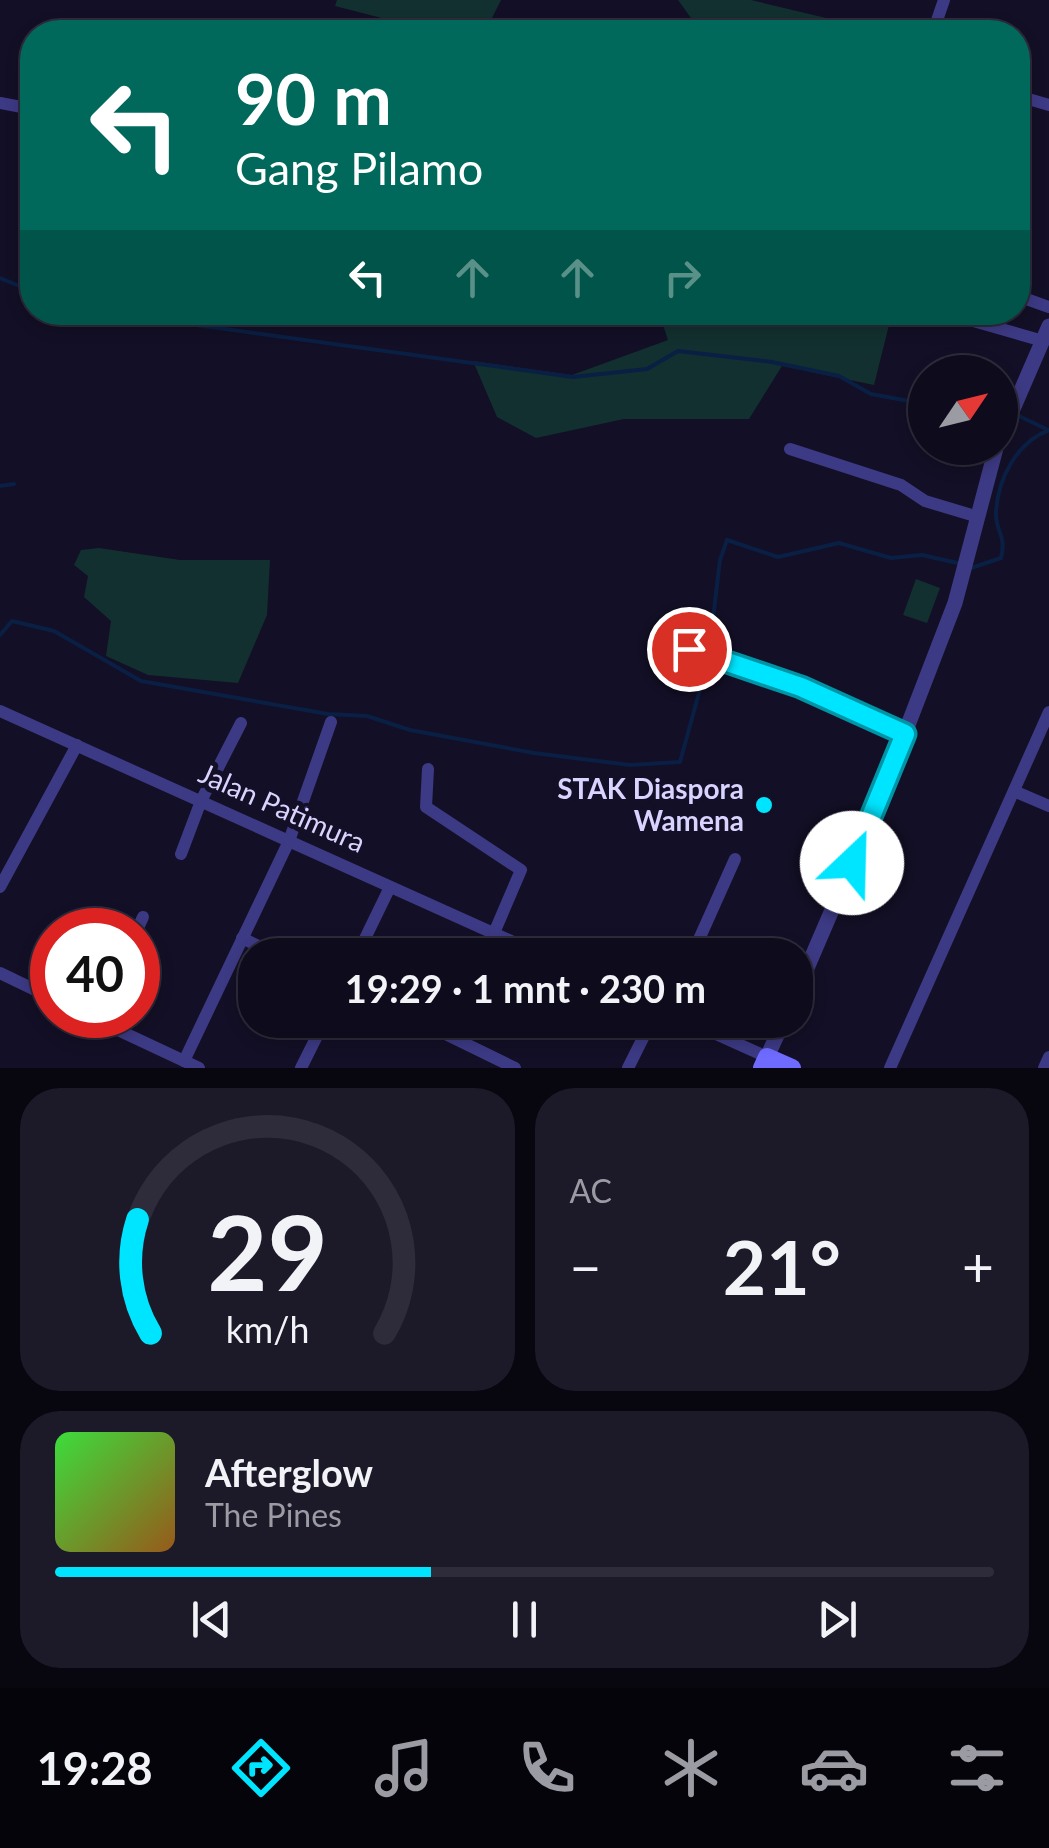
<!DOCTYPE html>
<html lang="id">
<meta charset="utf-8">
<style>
:root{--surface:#0e0b1c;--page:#1c1929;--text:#f1f3f6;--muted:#9b9ba3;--line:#2e2b3b;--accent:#00e5ff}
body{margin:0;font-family:Lato,sans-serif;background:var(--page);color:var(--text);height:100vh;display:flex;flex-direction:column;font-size:38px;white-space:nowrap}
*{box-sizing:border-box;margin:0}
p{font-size:32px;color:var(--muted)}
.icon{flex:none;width:55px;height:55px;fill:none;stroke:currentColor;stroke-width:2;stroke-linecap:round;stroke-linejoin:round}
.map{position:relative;height:1068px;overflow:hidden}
.sheet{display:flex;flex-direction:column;gap:20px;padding:20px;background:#08060f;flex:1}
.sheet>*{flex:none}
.hud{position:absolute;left:20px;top:20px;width:1010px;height:305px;border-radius:40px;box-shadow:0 5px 15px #0003,0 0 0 2px var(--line);background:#00695c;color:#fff;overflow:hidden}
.needle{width:65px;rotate:55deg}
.buttons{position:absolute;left:908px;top:355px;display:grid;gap:20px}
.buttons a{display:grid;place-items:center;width:110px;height:110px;border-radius:50%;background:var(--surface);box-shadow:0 5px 15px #0003,0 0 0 2px var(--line);font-size:50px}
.speed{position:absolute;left:30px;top:908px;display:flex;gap:20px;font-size:50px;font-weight:700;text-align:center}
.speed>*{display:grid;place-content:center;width:130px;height:130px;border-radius:50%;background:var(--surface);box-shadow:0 5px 15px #0003,0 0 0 2px var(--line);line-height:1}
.speed .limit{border:15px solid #d22;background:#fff;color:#111}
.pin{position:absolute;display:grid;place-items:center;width:85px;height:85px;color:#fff;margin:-42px;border:5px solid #fff;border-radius:50%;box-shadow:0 2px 10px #0007}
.me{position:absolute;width:110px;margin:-55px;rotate:24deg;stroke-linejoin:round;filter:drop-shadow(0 0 8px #0008)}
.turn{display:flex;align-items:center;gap:35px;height:210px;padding:0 50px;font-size:45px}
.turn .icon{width:130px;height:130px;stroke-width:2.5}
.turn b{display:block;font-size:70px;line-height:85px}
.lanes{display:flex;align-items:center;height:95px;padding:0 50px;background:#0003;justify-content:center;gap:50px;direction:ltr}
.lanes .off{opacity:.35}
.big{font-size:75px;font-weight:700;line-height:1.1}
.sheet .card{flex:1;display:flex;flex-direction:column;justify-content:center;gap:15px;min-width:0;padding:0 35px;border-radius:40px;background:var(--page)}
.sheet .dial{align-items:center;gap:0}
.dial svg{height:260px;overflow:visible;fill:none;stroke:var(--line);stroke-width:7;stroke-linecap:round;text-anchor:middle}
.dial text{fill:var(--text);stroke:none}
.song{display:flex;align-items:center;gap:30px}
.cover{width:120px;height:120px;border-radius:15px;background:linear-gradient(135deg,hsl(120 70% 55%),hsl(30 70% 35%))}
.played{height:10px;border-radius:5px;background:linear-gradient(90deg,var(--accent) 40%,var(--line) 40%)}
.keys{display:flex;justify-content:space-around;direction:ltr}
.heat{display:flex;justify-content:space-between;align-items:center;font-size:55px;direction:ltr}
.sheet .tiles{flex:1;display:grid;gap:20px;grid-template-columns:1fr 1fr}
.card:last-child{grid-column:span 2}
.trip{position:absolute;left:238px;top:938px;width:575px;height:100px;border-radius:40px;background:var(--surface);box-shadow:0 5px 15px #0003,0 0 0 2px var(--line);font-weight:700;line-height:100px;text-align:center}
.tabs{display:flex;height:160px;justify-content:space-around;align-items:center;background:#06040b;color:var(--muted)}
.tabs .icon{width:70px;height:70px}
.tabs .on{color:var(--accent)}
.tabs b{font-size:45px;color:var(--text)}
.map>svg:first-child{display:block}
.green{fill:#12302f}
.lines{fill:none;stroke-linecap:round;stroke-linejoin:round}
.stream{stroke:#0a1f44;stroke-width:4}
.minor{stroke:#3d3a85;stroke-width:12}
.tertiary{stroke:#3d3a85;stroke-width:15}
.secondary{stroke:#6f6bff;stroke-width:18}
.route-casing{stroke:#0095a6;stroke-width:25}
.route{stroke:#00e5ff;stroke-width:18}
.poi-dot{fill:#00e5ff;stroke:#130f26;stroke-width:4}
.labels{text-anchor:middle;stroke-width:10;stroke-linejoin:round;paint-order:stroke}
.poi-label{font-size:28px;font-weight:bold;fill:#d9d4ff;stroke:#130f26;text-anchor:end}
.street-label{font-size:28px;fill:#d9d4ff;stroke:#130f26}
</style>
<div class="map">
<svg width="1049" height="1068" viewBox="0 0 1049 1068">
<rect width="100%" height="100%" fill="#130f26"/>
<g class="green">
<polygon points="337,0 501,0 485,32 436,32 335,6"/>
<polygon points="678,0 751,0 826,18 829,32 701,32"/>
<polygon points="659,313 660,312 892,313 874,385 782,366 749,419 624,419 536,438 497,417 473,361 572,375 668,340"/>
<polygon points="99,548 180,560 270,560 267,615 238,683 148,675 106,656 111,621 84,597 88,576 74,565 81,550"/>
<polygon points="916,579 940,588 927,623 903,615"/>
</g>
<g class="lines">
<g class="stream">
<polyline points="0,278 32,291"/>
<polyline points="101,312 573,377 647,369 678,351 772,362 839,376 871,394 925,404"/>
<polyline points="1015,414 1046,429"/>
<polyline points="0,486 14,484"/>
<path d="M 971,568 L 1001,558 C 1007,534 995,532 996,512 C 998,478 1017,442 1049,430"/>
<polyline points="0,635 12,621 54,631 141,681 328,714 367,716 410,730 534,753 630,765 680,762 708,660"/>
<polyline points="709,651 720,560 727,540 778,557 839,543 891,558 922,555 962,564"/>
</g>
<g class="minor">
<polyline points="685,26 727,32"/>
<polyline points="933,32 944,0"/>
<polyline points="1018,96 1049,105"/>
<polyline points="0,103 32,109"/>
<polyline points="1018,296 1049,307"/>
<polyline points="942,312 1043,341"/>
<polyline points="790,449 901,485 925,501 975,516"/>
<polyline points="689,649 801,687 905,733"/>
<polyline points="0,711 542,955"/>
<polyline points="428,769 426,807 521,870 494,933"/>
<polyline points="1014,791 1049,806"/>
<polyline points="181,854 201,801 241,723"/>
<polyline points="0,887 77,745"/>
<polyline points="137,930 143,917"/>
<polyline points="242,938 277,955"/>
<polyline points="357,955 390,887"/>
<polyline points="692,955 735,859"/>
<polyline points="0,973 52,998"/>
<polyline points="86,1015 199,1068"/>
<polyline points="417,1020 515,1068"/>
<polyline points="685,1020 767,1057"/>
<polyline points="184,1061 289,841 331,722"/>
<polyline points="301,1068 325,1020"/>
<polyline points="628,1068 652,1020"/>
<polyline points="890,1068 1049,712"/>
<polyline points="1044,1068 1049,1057"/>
</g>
<g class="tertiary">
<polyline points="1000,439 1049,326"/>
<polyline points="795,996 878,803 955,603 996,448"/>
<polyline points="767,1057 784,1020"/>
</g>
<polyline class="secondary" points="762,1068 767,1057 792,1068"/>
</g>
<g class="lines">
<defs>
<polyline id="route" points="689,649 801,687 905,734 852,863"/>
</defs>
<use href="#route" class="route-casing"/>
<use href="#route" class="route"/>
</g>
<circle class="poi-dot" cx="764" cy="805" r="10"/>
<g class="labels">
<g class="poi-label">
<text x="744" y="799">STAK Diaspora<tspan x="744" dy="32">Wamena</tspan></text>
</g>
<g class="street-label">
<text transform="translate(282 808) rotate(24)" y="10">Jalan Patimura</text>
</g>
</g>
</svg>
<div class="buttons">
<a><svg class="needle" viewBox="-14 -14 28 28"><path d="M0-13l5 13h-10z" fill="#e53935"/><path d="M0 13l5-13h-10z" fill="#9b9ba3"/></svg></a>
</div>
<div class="speed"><div class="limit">40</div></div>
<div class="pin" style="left:689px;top:649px;background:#d93025"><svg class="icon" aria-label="arrive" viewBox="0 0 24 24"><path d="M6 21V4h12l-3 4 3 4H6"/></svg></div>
<svg class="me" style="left:852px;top:863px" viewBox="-20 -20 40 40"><circle r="19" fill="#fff"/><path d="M0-13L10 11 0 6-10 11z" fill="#00e5ff"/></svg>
<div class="trip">19:29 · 1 mnt · 230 m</div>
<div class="hud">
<div class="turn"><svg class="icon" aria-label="left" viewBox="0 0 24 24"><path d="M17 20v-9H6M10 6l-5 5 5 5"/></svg><div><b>90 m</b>Gang Pilamo</div></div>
<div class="lanes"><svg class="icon" aria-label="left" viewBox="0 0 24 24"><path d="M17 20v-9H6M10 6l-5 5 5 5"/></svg><svg class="icon off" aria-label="ahead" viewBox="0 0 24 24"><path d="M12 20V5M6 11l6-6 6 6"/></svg><svg class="icon off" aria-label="ahead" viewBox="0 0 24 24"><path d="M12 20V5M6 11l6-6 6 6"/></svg><svg class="icon off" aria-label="right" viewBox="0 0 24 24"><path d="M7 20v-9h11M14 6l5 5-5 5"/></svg></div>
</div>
</div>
<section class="sheet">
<div class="tiles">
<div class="card dial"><svg viewBox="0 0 100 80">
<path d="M14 69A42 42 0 1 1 86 69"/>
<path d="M14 69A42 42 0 0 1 10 34" stroke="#00e5ff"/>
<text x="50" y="56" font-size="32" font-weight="700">29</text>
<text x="50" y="72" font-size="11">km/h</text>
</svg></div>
<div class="card"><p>AC</p>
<div class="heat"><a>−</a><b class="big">21°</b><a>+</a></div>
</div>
<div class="card">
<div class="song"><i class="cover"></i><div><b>Afterglow</b><p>The Pines</p></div></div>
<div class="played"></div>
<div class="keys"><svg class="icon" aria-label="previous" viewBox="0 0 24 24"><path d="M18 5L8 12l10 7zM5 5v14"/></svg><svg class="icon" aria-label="pause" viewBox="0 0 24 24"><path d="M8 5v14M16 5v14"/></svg><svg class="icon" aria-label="next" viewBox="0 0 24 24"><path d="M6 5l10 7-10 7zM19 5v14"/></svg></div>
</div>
</div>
</section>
<nav class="tabs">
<b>19:28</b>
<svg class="icon on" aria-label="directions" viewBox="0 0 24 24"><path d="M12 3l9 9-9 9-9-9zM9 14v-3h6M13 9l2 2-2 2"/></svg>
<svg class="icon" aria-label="music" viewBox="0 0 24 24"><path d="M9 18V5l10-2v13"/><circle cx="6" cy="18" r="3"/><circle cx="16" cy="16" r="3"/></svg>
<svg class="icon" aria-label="phone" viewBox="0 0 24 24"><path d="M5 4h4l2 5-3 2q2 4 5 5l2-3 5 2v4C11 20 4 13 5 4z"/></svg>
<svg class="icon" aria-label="climate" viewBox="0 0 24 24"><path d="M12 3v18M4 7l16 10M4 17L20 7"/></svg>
<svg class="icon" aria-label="car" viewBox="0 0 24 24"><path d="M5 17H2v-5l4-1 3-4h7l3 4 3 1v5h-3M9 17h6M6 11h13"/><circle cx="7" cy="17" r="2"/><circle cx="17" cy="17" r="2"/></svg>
<svg class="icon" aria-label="filters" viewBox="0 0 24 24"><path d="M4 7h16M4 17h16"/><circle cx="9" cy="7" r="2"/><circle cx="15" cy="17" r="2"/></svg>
</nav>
